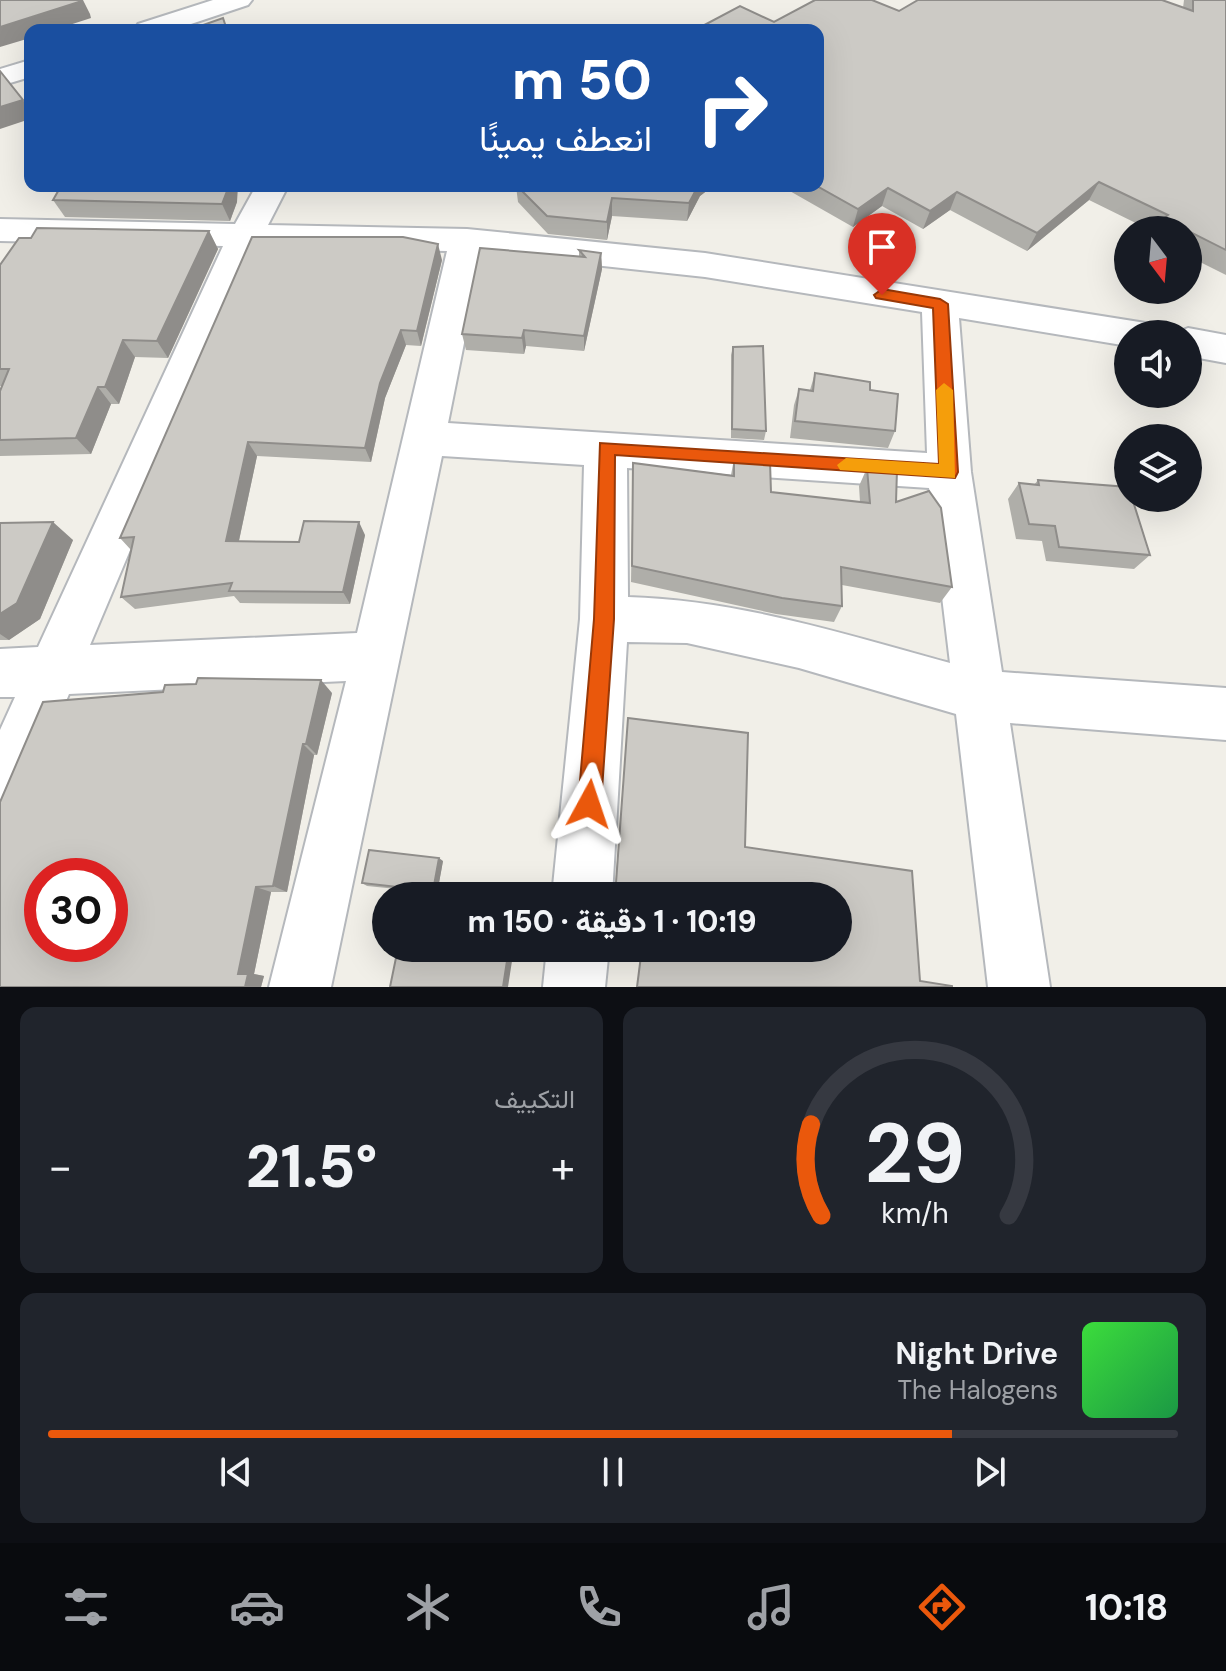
<!DOCTYPE html>
<html lang="ar">
<meta charset="utf-8">
<style>
:root{--surface:#171b24;--page:#20242c;--text:#f1f3f6;--muted:#9ea1a6;--line:#363941;--accent:#ea580c}
body{margin:0;font-family:"DM Sans",Vazirmatn,sans-serif;background:var(--page);color:var(--text);direction:rtl;height:100vh;display:flex;flex-direction:column;font-size:30px;white-space:nowrap}
*{box-sizing:border-box;margin:0}
p{font-size:26px;color:var(--muted)}
.icon{flex:none;width:44px;height:44px;fill:none;stroke:currentColor;stroke-width:2;stroke-linecap:round;stroke-linejoin:round}
.map{position:relative;height:987px;overflow:hidden;direction:ltr}
.sheet{display:flex;flex-direction:column;gap:20px;padding:20px;background:#0d0f14;flex:1}
.sheet>*{flex:none}
.banner{position:absolute;left:24px;top:24px;width:800px;height:168px;border-radius:16px;box-shadow:0 8px 32px #0002;direction:rtl;background:#1a4fa0;color:#fff;overflow:hidden}
.needle{width:52px;rotate:164deg}
.tools{position:absolute;left:1114px;top:216px;display:grid;gap:16px}
.tools a{display:grid;place-items:center;width:88px;height:88px;border-radius:50%;background:var(--surface);box-shadow:0 8px 32px #0002;font-size:40px}
.speed{position:absolute;left:24px;top:858px;display:flex;gap:16px;font-size:40px;font-weight:700;text-align:center}
.speed>*{display:grid;place-content:center;width:104px;height:104px;border-radius:50%;background:var(--surface);box-shadow:0 8px 32px #0002;line-height:1}
.speed .limit{border:12px solid #d22;background:#fff;color:#111}
.pin{position:absolute;display:grid;place-items:center;width:68px;height:68px;color:#fff;margin:-82px -34px;border-radius:50% 50% 50% 0;rotate:-45deg;box-shadow:0 0 8px #0007}
.pin .icon{rotate:45deg}
.me{position:absolute;width:88px;margin:-44px;rotate:5deg;stroke-linejoin:round;filter:drop-shadow(0 0 6px #0008)}
.turn{display:flex;align-items:center;gap:28px;height:168px;padding:0 40px;font-size:36px}
.turn .icon{width:104px;height:104px;stroke-width:2.5}
.turn b{display:block;font-size:56px;line-height:68px}
.big{font-size:60px;font-weight:800;line-height:1.1}
.sheet .widget{flex:1;display:flex;flex-direction:column;justify-content:center;gap:12px;min-width:0;padding:0 28px;border-radius:16px;background:var(--page)}
.sheet .dial{align-items:center;gap:0}
.dial svg{height:208px;overflow:visible;fill:none;stroke:var(--line);stroke-width:7;stroke-linecap:round;text-anchor:middle}
.dial text{fill:var(--text);stroke:none}
.song{display:flex;align-items:center;gap:24px}
.cover{width:96px;height:96px;border-radius:12px;background:linear-gradient(135deg,hsl(120 70% 55%),hsl(140 70% 35%))}
.played{height:8px;border-radius:4px;background:linear-gradient(90deg,var(--accent) 80%,var(--line) 80%)}
.keys{display:flex;justify-content:space-around;direction:ltr}
.heat{display:flex;justify-content:space-between;align-items:center;font-size:44px;direction:ltr}
.sheet .tiles{flex:1;display:grid;gap:20px;grid-template-columns:1fr 1fr}
.widget:last-child{grid-column:span 2}
.trip{position:absolute;left:372px;top:882px;width:480px;height:80px;border-radius:40px;background:var(--surface);box-shadow:0 8px 32px #0002;font-weight:800;line-height:80px;text-align:center;direction:rtl}
.menu{display:flex;height:128px;justify-content:space-around;align-items:center;background:#090b0e;color:var(--muted)}
.menu .icon{width:56px;height:56px}
.menu .current{color:var(--accent)}
.menu b{font-size:36px;color:var(--text)}
.map>svg:first-child{display:block}
.lines{fill:none;stroke-linecap:round;stroke-linejoin:round}
.minor-casing{stroke:#b5b8bc;stroke-width:4}
.minor{fill:#fff;fill-rule:evenodd}
.wall{fill:#afaea9}
.shaded-wall{fill:#8f8d8a}
.building{fill:#cccac5;stroke:#8f8d8a;stroke-width:2;fill-rule:evenodd}
.route{fill:#ea580c;stroke:#983908;stroke-width:2}
.slow{fill:#f59e0b}
</style>
<div class="map">
<svg width="1226" height="987" viewBox="0 0 1226 987">
<rect width="100%" height="100%" fill="#f1efe8"/>
<g class="lines">
<defs>
<g id="minor">
<polygon points="213,0 252,0 248,5 173,30 134,30 138,24"/>
<polygon points="30,60 30,77 0,86 0,69"/>
<path d="M 256,186 L 288,186 L 268,225 L 467,229 L 705,253 L 1152,324 L 1158,334 L 1128,334 L 1128,346 L 959,318 L 971,472 L 1002,672 L 1226,688 L 1226,740 L 1010,723 L 1050,987 L 988,987 L 956,714 L 799,668 L 687,643 L 627,642 L 612,896 L 552,896 L 580,619 L 584,465 L 442,456 L 331,987 L 269,987 L 346,681 L 69,694 L 20,812 L 0,820 L 0,730 L 15,697 L 0,697 L 0,649 L 38,647 L 223,246 L 0,241 L 0,219 L 235,224 ZM 258,247 L 447,251 L 357,633 L 90,645 ZM 482,253 L 705,277 L 922,312 L 927,453 L 448,423 ZM 627,468 L 929,488 L 950,663 C 844,634 738,600 628,597 Z"/>
<polygon points="1188,328 1226,335 1226,363 1188,356 1188,334 1173,334"/>
<polygon points="547,948 609,948 605,987 543,987"/>
</g>
</defs>
<use href="#minor" class="minor-casing"/>
<use href="#minor" class="minor"/>
</g>
<g class="wall">
<polygon points="1184,0 1226,0 1226,275 1188,256 1188,230 1150,230 1089,200 1027,251 950,210 923,229 882,206 853,227 781,186 818,186 774,22 899,11 1183,8"/>
<polygon points="516,186 713,186 700,196 687,221 612,216 607,240 548,234 518,202"/>
<polygon points="53,200 237,202 230,221 65,217"/>
<polygon points="209,231 218,249 168,358 135,357 119,404 111,404 91,454 0,456 0,391 2,386 0,386 0,265 31,238"/>
<polygon points="579,250 601,253 602,269 584,351 526,346 524,354 466,350 462,334 579,256"/>
<polygon points="442,260 421,346 406,345 385,398 371,462 257,456 239,541 299,542 365,535 350,604 240,603 234,596 135,609 121,597 131,550 120,538"/>
<polygon points="733,347 766,431 764,440 731,438 731,355"/>
<polygon points="815,373 870,390 895,431 888,448 790,438 794,405 799,389 810,390"/>
<polygon points="734,459 771,492 860,502 859,486 867,468 896,502 952,587 940,603 842,585 842,606 834,622 776,614 631,582 633,463 731,475"/>
<polygon points="1038,480 1150,555 1134,569 1046,561 1042,541 1016,539 1008,499 1019,483 1034,485"/>
<polygon points="0,523 73,540 40,619 9,640 0,640"/>
<polygon points="332,693 317,755 314,755 287,892 271,892 254,974 264,976 261,987 0,987"/>
<polygon points="628,718 748,733 745,847 912,871 920,981 952,986 952,987 637,987 641,948 838,948 838,896 648,896 648,893 615,888"/>
<polygon points="443,861 437,893 367,886 362,883"/>
</g>
<g class="shaded-wall">
<polygon points="83,0 90,14 91,18 54,30 30,30 30,38 0,47 0,27"/>
<polygon points="23,100 30,110 30,119 0,129 0,107"/>
<polygon points="1099,182 1089,200 1027,251 1037,233"/>
<polygon points="229,186 238,186 237,202 230,221 222,204"/>
<polygon points="698,186 713,186 700,196 687,221 689,203"/>
<polygon points="888,188 882,206 853,227 858,209"/>
<polygon points="957,192 950,210 923,229 930,211"/>
<polygon points="612,198 612,216 607,240 607,222"/>
<polygon points="209,231 218,249 168,358 157,341"/>
<polygon points="438,244 442,260 421,346 417,331"/>
<polygon points="601,253 602,269 584,351 584,336"/>
<polygon points="401,330 406,345 385,398 371,462 365,448 380,383"/>
<polygon points="524,330 526,346 524,354 522,338"/>
<polygon points="123,340 135,357 119,404 105,387"/>
<polygon points="98,387 111,404 91,454 76,438"/>
<polygon points="248,442 257,456 236,554 226,541"/>
<polygon points="53,522 73,540 40,619 9,640 0,634 0,614"/>
<polygon points="359,522 365,535 350,604 343,592"/>
<polygon points="321,680 332,693 317,755 306,744"/>
<polygon points="303,744 314,755 287,892 273,886"/>
<polygon points="439,858 443,861 437,894 433,891"/>
<polygon points="256,887 271,892 254,974 264,976 261,987 245,987 238,974"/>
<polygon points="509,948 514,948 508,987 503,987"/>
</g>
<g class="building">
<polygon points="0,0 82,0 82,1 0,27"/>
<polygon points="815,0 872,0 899,11 918,0 1162,0 1193,11 1193,0 1226,0 1226,250 1188,231 1188,230 1185,230 1163,219 1168,215 1099,182 1037,233 957,192 930,211 888,188 858,209 817,186 818,186 818,30 695,30 740,6 774,22"/>
<polygon points="223,18 227,30 189,30"/>
<polygon points="0,71 23,100 0,107"/>
<polygon points="61,186 229,186 222,204 53,200"/>
<polygon points="517,186 698,186 689,203 612,198 607,222 547,216"/>
<polygon points="37,228 209,231 157,341 123,340 105,387 98,387 76,438 0,440 0,391 9,369 0,369 0,265 19,238 31,238"/>
<polygon points="252,237 403,237 438,244 417,331 401,330 380,383 365,448 248,442 226,541 299,542 304,521 359,522 343,592 229,591 232,583 121,597 134,537 120,538"/>
<polygon points="480,248 585,257 579,250 601,253 584,336 524,330 522,338 462,334"/>
<polygon points="763,346 766,431 732,429 733,347"/>
<polygon points="815,373 870,382 870,390 898,394 895,431 795,421 799,389 813,391"/>
<polygon points="734,459 770,462 771,492 870,503 867,468 897,470 896,502 929,491 941,508 952,587 841,567 842,606 782,598 632,566 633,463 734,476"/>
<polygon points="1038,480 1128,487 1128,498 1132,498 1150,555 1059,547 1055,526 1029,524 1019,483 1039,485"/>
<polygon points="53,522 17,603 0,614 0,523"/>
<path d="M 198,678 L 321,680 L 306,744 L 303,744 L 273,886 L 256,887 L 238,974 L 248,974 L 245,987 L 0,987 L 0,802 L 43,702 L 163,692 L 165,685 L 196,684 ZM 42,876 L 110,876 L 110,944 L 42,944 Z"/>
<polygon points="628,718 748,733 745,847 912,871 920,981 952,986 952,987 637,987 642,948 838,948 838,896 649,896 650,887 616,883"/>
<polygon points="369,850 439,858 433,891 362,883"/>
<polygon points="410,890 471,896 409,896"/>
<polygon points="398,948 509,948 503,987 390,987"/>
</g>
<polygon class="route" points="882,289 940,299 948,304 958,472 955,478 615,455 614,619 601,804 597,812 589,815 581,812 578,804 594,619 600,443 939,464 933,308 876,298 874,295"/>
<polygon class="slow" points="944,383 953,390 955,478 840,470 837,465 846,458 939,464 936,390"/>
</svg>
<div class="tools">
<a><svg class="needle" viewBox="-14 -14 28 28"><path d="M0-13l5 13h-10z" fill="#e53935"/><path d="M0 13l5-13h-10z" fill="#9ea1a6"/></svg></a>
<a><svg class="icon" aria-label="sound" viewBox="0 0 24 24"><path d="M4 9h4l5-4v14l-5-4H4zM17 9q2 3 0 6"/></svg></a>
<a><svg class="icon" aria-label="layers" viewBox="0 0 24 24"><path d="M12 4l9 5-9 5-9-5zM3 14l9 5 9-5"/></svg></a>
</div>
<div class="speed"><div class="limit">30</div></div>
<div class="pin" style="left:882px;top:295px;background:#d93025"><svg class="icon" aria-label="arrive" viewBox="0 0 24 24"><path d="M6 21V4h12l-3 4 3 4H6"/></svg></div>
<svg class="me" style="left:589px;top:804px" viewBox="-20 -20 40 40"><path d="M0-17L14 15 0 8-14 15z" fill="#ea580c" stroke="#fff" stroke-width="4"/></svg>
<div class="trip">10:19 · 1 دقيقة · 150 m</div>
<div class="banner">
<div class="turn"><svg class="icon" aria-label="right" viewBox="0 0 24 24"><path d="M7 20v-9h11M14 6l5 5-5 5"/></svg><div><b>50 m</b>انعطف يمينًا</div></div>
</div>
</div>
<section class="sheet">
<div class="tiles">
<div class="widget dial"><svg viewBox="0 0 100 80">
<path d="M14 69A42 42 0 1 1 86 69"/>
<path d="M14 69A42 42 0 0 1 10 34" stroke="#ea580c"/>
<text x="50" y="56" font-size="32" font-weight="700">29</text>
<text x="50" y="72" font-size="11">km/h</text>
</svg></div>
<div class="widget"><p>التكييف</p>
<div class="heat"><a>−</a><b class="big">21.5°</b><a>+</a></div>
</div>
<div class="widget">
<div class="song"><i class="cover"></i><div><b>Night Drive</b><p>The Halogens</p></div></div>
<div class="played"></div>
<div class="keys"><svg class="icon" aria-label="previous" viewBox="0 0 24 24"><path d="M18 5L8 12l10 7zM5 5v14"/></svg><svg class="icon" aria-label="pause" viewBox="0 0 24 24"><path d="M8 5v14M16 5v14"/></svg><svg class="icon" aria-label="next" viewBox="0 0 24 24"><path d="M6 5l10 7-10 7zM19 5v14"/></svg></div>
</div>
</div>
</section>
<nav class="menu">
<b>10:18</b>
<svg class="icon current" aria-label="directions" viewBox="0 0 24 24"><path d="M12 3l9 9-9 9-9-9zM9 14v-3h6M13 9l2 2-2 2"/></svg>
<svg class="icon" aria-label="music" viewBox="0 0 24 24"><path d="M9 18V5l10-2v13"/><circle cx="6" cy="18" r="3"/><circle cx="16" cy="16" r="3"/></svg>
<svg class="icon" aria-label="phone" viewBox="0 0 24 24"><path d="M5 4h4l2 5-3 2q2 4 5 5l2-3 5 2v4C11 20 4 13 5 4z"/></svg>
<svg class="icon" aria-label="climate" viewBox="0 0 24 24"><path d="M12 3v18M4 7l16 10M4 17L20 7"/></svg>
<svg class="icon" aria-label="car" viewBox="0 0 24 24"><path d="M5 17H2v-5l4-1 3-4h7l3 4 3 1v5h-3M9 17h6M6 11h13"/><circle cx="7" cy="17" r="2"/><circle cx="17" cy="17" r="2"/></svg>
<svg class="icon" aria-label="filters" viewBox="0 0 24 24"><path d="M4 7h16M4 17h16"/><circle cx="9" cy="7" r="2"/><circle cx="15" cy="17" r="2"/></svg>
</nav>
